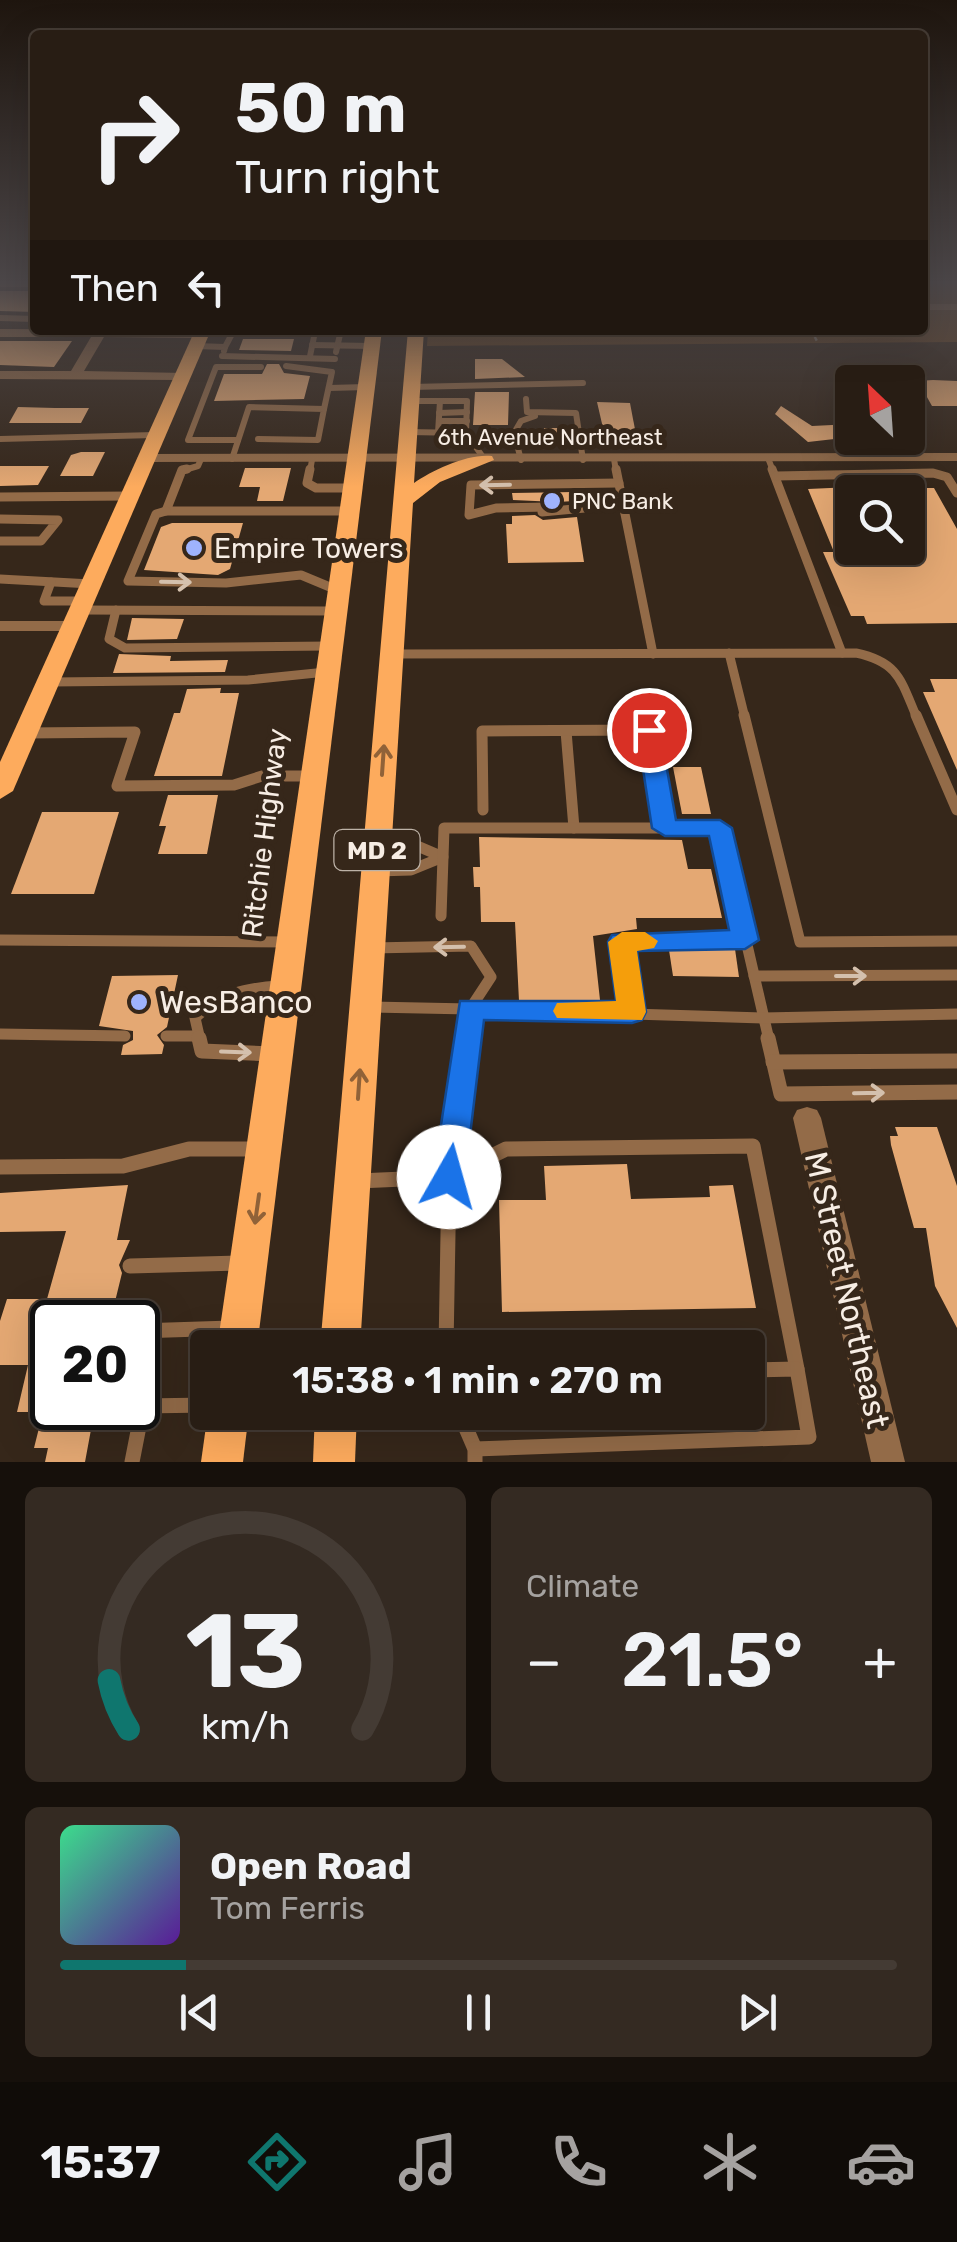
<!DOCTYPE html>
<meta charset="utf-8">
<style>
:root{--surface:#281d14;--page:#342a22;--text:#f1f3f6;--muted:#a5a2a0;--line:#443b34;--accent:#0f766e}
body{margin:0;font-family:Rubik,sans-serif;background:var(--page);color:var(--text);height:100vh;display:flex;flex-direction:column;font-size:38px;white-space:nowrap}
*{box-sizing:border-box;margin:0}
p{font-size:32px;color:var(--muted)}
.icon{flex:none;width:55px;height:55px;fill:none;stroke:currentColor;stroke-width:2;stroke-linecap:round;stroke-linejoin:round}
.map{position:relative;height:1462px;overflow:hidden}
.panel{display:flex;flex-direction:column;gap:25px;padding:25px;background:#16100b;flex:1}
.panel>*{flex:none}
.top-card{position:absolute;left:30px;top:30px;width:898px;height:305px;border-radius:10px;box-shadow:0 10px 40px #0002,0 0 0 2px var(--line);background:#281d14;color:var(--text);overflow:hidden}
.needle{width:65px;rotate:335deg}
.buttons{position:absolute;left:835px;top:365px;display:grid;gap:20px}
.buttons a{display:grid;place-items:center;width:90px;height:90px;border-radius:10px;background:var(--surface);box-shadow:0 10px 40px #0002,0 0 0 2px var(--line);font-size:50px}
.speed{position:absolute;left:30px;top:1300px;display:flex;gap:20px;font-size:50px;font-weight:700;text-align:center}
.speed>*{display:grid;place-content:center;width:130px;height:130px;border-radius:50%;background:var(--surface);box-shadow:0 10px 40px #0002,0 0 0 2px var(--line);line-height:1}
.speed .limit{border:5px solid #111;border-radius:15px;background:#fff;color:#111}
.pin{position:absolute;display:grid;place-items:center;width:85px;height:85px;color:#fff;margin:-42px;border:5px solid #fff;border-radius:50%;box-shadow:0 2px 10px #0007}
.me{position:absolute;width:110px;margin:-55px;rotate:7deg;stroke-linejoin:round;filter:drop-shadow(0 0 8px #0008)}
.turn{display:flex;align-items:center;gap:35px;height:210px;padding:0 40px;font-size:45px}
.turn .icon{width:130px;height:130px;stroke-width:2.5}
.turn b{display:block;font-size:70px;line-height:85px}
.then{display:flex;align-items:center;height:95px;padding:0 40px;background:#0003;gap:20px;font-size:38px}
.big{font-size:75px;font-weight:600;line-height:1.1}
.panel .widget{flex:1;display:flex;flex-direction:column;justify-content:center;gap:15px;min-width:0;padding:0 35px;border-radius:15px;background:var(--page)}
.panel .dial{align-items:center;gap:0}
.dial svg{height:260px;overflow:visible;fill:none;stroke:var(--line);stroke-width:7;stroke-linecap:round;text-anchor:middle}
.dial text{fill:var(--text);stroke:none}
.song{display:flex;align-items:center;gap:30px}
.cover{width:120px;height:120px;border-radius:15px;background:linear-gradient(135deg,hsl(150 70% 55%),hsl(270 70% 35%))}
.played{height:10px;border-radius:5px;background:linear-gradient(90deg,var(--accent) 15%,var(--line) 15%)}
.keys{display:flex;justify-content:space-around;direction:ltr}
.heat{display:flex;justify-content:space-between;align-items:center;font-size:55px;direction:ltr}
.panel .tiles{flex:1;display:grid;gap:25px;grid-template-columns:1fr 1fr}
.widget:last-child{grid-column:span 2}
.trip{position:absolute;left:190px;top:1330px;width:575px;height:100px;border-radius:10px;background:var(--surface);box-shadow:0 10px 40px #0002,0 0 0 2px var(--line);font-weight:600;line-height:100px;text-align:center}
.tabs{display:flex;height:160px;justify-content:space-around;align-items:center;background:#100c08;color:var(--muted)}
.tabs .icon{width:70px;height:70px}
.tabs .selected{color:var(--accent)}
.tabs b{font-size:45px;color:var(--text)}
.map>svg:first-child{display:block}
.green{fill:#6a4521}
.building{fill:#e4a873}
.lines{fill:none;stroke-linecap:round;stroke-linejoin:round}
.path{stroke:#998d82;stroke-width:2.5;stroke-dasharray:4 4;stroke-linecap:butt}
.lane-far3{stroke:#936b48;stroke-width:6}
.lane-far2{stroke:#936b48;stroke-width:9}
.lane-far1{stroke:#936b48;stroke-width:11}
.lane{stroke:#936b48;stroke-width:15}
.street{fill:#936b48;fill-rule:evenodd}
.primary{fill:#fdab5d;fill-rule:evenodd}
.oneway{stroke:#d4c0ad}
.oneway2{stroke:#906238}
.route{fill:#1a73e8;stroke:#114b97;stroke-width:2.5}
.slow{fill:#f59e0b}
.poi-dot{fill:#9fb3fd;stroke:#36271a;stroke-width:4}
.labels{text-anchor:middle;stroke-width:10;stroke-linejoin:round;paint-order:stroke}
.far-street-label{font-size:22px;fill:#f7ede4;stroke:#36271a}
.far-poi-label{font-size:22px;fill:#f7ede4;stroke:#36271a;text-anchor:start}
.shield{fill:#36271a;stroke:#bdb2a7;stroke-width:2.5}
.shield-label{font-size:25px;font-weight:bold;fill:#f7ede4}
.poi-label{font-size:28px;fill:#f7ede4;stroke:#36271a;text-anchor:start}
.street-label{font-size:28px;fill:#f7ede4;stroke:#36271a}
.near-poi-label{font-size:32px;fill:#f7ede4;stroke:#36271a;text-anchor:start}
.near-street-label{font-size:32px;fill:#f7ede4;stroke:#36271a}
</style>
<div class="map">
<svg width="957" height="1462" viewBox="0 0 957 1462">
<rect width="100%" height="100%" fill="#36271a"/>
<polygon class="green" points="923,282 957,282 957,342 427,346 428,330 922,330"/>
<g class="building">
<polygon points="0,291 35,291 35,312 0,311"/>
<polygon points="243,339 294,339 291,351 239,350"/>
<polygon points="0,341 72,341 54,367 0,365"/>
<polygon points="475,359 502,359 525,377 475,379"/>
<polygon points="267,364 279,364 284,373 310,376 304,399 214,401 224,374 262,374"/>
<polygon points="933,380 957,381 957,406 932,406 918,381"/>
<polygon points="475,392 509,392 508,425 473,425"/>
<polygon points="597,402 630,403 637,440 606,441"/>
<polygon points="781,406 812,426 852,424 852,437 808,442 775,414"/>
<polygon points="18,407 55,408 89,408 81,423 9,423"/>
<polygon points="544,428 569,428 571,445 545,445"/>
<polygon points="81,452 105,452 93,476 60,476 71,455"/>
<polygon points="0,466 49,466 38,485 0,486"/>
<polygon points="245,468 291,468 283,501 257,501 260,487 239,487"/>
<polygon points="852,487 852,548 908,548 908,488 934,488 957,529 957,623 867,624 864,616 851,616 823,552 834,552 808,489"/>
<polygon points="574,492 575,501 557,502 513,500 512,493"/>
<polygon points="535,515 543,520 577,517 584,562 508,563 506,524 512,524 512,516"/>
<polygon points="172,523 243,523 230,569 218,575 144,570 161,527"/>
<polygon points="132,618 184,619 177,639 127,640"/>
<polygon points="119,654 171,656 170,661 228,660 225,672 113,673"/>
<polygon points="930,679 957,679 957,770 923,692 935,692"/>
<polygon points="221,688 220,693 239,693 222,776 154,776 174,713 180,713 187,689"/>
<polygon points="673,767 701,767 711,814 682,814"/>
<polygon points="168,795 218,795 207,854 158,854 166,826 159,826"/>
<polygon points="42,812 119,812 94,894 11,894"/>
<polygon points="479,837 682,840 688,869 711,869 722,918 636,918 637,929 593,936 600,1000 519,1001 515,922 481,922 480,887 474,887 473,867 480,867"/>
<polygon points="735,949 739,977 673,976 669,950"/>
<polygon points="178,975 167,1027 157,1035 164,1045 162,1054 121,1055 123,1045 133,1040 133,1031 99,1026 112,976"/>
<polygon points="895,1127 937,1127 957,1186 957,1328 935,1286 926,1228 914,1228 891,1145 890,1136 898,1136"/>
<polygon points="627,1164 631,1199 710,1197 709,1186 733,1185 756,1308 502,1312 499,1200 546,1200 544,1166"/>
<polygon points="128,1185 117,1240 130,1240 119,1265 122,1273 110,1322 52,1322 52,1408 95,1408 85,1462 45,1462 48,1448 34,1448 43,1412 17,1412 28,1365 0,1365 0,1321 7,1299 47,1299 66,1231 0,1232 0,1193"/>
</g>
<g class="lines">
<polyline class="path" points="811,330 817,341"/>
<g class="lane-far3">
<polyline points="0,284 35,284"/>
<polyline points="922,307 957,307"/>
<polyline points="0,318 35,319"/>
<polyline points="312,345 372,346"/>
<polyline points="195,346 225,347 224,351"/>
<polyline points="225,347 233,332 315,332 310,356"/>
<polyline points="336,352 341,330"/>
<polyline points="222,356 335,359"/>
<polyline points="286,366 332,372 324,409"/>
<polyline points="411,387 583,383"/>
<polyline points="329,388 366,387"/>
<polyline points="526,399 527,412 576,413 583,460"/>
<polyline points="410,401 467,401 466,433 485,460"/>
<polyline points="439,413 467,412"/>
<polyline points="439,421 467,421"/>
<polyline points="408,432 466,433"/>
<polyline points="438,433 440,401"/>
<polyline points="0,439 154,435"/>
<polyline points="238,440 188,440 216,367 261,367"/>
<polyline points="768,458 773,471"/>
<polyline points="232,459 249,407 324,409 318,440 258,439"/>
<polyline points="614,459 616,471"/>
<polyline points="521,460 514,433 521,421 535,416"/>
<polyline points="181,471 198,466 201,459"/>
<polyline points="310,471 312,460"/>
</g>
<g class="lane-far2">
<polyline points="187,469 182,470 166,511 347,511"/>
<polyline points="310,469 307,483 316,488 350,488"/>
<polyline points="616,469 653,654"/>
<polyline points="772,469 842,653"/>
<polyline points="776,476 933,473 947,477 957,493"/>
<polyline points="0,497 129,496"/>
<polyline points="550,507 496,508 469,515 471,485 619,483"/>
<polyline points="166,511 156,514 128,581 226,583 301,575 337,590"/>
<polyline points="542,512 606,506"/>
<polyline points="0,519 58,520 41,541 0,541"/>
<polyline points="0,579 91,584"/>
<polyline points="51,582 44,601 84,601"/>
<polyline points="82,610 334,611"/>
<polyline points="116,610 109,639 125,648 329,646"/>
<polyline points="729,653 745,718"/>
<path d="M 392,654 L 856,653 C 899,662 901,681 917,718"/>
<polyline points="51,682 248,680 326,672"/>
</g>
<g class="lane-far1">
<polyline points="744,715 800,942 957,941"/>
<polyline points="916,715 957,810"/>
<polyline points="566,731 574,828"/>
<polyline points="26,733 135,732 117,786 234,785 262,776 311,776"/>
<polyline points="483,810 482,731 649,730 665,828"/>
<polyline points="376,871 411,870 443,857 415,845 381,846"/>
<polyline points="441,916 444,828 720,828 769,1040"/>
<polyline points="0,940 290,942"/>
<polyline points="754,976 957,975"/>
<polyline points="371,1007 470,1009 491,977 471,946 372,948"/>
<polyline points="632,1012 622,941 745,939"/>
<polyline points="0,1034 125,1036"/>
<polyline points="166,1036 198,1036"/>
<path d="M 200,1040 L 195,1018 C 220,994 245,988 279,986"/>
<polyline points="466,1040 470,1009 763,1018 957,1014"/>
</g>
<g class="lane">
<polyline points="199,1038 202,1051 272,1054"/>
<polyline points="768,1038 781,1094 957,1092"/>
<polyline points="773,1062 957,1061"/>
<polyline points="0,1167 123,1166 189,1149 259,1149"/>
<polyline points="449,1177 466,1038"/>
<polyline points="449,1177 506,1149 753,1146 797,1369"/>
<polyline points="358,1181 449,1177 446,1348"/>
<polyline points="130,1266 239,1263"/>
<polyline points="138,1331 231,1328"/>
<polyline points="459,1412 475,1449 475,1462"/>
<polyline points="475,1449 809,1437 797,1369 748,1370"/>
<polyline points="132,1462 143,1406 208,1405"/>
</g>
<g class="street">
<polygon points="0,329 201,330 207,334 201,338 104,337 84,371 185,373 187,376 180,380 0,379 0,371 71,371 91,337 0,337"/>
<polygon points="957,453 957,461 144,462 137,458 144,454"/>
<polygon points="0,621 75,621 84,626 75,631 0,631"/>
<polygon points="807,1107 817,1110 821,1118 905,1462 871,1462 793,1118 797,1110"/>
</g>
<g class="primary">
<polygon points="195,330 211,330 13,791 0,799 0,762"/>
<polygon points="366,330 382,330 257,1348 217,1348"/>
<path d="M 408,330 L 424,330 L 414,483 C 432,470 469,453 492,456 L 494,460 L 440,482 L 413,503 L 360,1348 L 320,1348 Z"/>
<polygon points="208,1412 249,1412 243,1462 201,1462"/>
<polygon points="315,1412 357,1412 355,1462 313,1462"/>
</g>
</g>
<defs><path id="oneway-shaft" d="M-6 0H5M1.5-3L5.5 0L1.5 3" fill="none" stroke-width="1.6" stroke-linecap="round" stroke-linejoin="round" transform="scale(2.5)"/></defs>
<g class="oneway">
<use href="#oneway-shaft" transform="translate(495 485) rotate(179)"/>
<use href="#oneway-shaft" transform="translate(176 582) rotate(1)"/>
<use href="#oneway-shaft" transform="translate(449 947) rotate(179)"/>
<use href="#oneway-shaft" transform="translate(851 976)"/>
<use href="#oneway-shaft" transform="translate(236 1052) rotate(2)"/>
<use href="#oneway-shaft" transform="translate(869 1093) rotate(-1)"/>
</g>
<g class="oneway2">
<use href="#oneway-shaft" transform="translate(383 760) rotate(-86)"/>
<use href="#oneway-shaft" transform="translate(359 1084) rotate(-86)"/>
<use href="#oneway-shaft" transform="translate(257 1209) rotate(98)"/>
</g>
<linearGradient id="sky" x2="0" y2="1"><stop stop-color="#1e150e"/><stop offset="0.58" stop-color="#4c4749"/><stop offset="1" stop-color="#4c4749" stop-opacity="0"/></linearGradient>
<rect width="957" height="487" fill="url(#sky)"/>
<polygon class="route" points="649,724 660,730 676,820 720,820 732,828 759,940 745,949 637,951 646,1012 642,1020 632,1023 484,1020 465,1177 460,1187 449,1191 438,1187 433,1177 460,1001 616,1001 608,942 612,935 729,930 709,836 665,836 652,828 637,730"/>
<polygon class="slow" points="622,932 645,932 658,941 654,948 637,951 646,1012 642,1020 557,1018 553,1011 557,1003 616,1001 608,942"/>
<g class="poi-dot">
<circle cx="552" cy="501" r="10"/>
<circle cx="194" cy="548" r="10"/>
<circle cx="139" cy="1002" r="10"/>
</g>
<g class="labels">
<g class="far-street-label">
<text x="550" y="445">6th Avenue Northeast</text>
</g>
<g class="far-poi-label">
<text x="572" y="509">PNC Bank</text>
</g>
<rect class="shield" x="334.5" y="830" width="85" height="40" rx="8"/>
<g class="shield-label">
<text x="377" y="859">MD 2</text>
</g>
<g class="poi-label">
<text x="214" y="558">Empire Towers</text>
</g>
<g class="street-label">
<text transform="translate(264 833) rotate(-83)" y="10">Ritchie Highway</text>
</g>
<g class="near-poi-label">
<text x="159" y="1013">WesBanco</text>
</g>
<g class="near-street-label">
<text transform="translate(847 1290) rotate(77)" y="11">M Street Northeast</text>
</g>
</g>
</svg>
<div class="buttons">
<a><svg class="needle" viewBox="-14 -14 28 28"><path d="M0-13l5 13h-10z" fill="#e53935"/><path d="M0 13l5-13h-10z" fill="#a5a2a0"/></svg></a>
<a><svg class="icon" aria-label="search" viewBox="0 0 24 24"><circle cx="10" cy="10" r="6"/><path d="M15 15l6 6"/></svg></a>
</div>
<div class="speed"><div class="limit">20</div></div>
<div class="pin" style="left:649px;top:730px;background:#d93025"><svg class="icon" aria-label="arrive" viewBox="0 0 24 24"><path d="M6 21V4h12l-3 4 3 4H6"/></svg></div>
<svg class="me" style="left:449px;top:1177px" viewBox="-20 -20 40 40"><circle r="19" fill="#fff"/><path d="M0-13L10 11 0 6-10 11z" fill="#1a73e8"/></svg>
<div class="trip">15:38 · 1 min · 270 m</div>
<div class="top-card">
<div class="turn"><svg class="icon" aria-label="right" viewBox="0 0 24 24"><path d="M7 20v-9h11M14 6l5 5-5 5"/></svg><div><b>50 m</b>Turn right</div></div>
<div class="then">Then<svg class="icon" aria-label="left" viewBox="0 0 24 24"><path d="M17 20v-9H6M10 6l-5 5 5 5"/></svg></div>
</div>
</div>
<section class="panel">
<div class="tiles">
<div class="widget dial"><svg viewBox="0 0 100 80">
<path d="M14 69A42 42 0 1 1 86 69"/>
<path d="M14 69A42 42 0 0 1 8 54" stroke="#0f766e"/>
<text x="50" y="56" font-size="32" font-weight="700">13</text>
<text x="50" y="72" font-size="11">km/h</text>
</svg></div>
<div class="widget"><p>Climate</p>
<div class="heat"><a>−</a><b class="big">21.5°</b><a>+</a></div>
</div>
<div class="widget">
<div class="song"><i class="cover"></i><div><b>Open Road</b><p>Tom Ferris</p></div></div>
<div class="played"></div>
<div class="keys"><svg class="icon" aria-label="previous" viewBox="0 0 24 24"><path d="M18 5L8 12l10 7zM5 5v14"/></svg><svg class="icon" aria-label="pause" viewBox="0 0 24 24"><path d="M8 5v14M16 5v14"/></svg><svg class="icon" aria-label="next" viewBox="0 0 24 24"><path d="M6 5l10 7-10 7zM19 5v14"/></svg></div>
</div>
</div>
</section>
<nav class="tabs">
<b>15:37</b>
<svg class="icon selected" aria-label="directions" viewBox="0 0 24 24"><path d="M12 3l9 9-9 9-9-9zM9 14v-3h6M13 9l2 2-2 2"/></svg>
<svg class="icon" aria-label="music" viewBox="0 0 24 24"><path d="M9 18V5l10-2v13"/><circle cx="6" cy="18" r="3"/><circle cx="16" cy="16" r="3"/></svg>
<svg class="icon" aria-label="phone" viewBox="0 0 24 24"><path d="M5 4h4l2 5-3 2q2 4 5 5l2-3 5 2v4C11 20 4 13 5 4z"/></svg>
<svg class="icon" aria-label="climate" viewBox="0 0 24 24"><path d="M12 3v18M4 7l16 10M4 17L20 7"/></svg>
<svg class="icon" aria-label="car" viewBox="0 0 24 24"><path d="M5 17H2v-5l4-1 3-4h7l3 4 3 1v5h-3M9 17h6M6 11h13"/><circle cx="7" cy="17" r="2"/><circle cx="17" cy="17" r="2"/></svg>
</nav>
